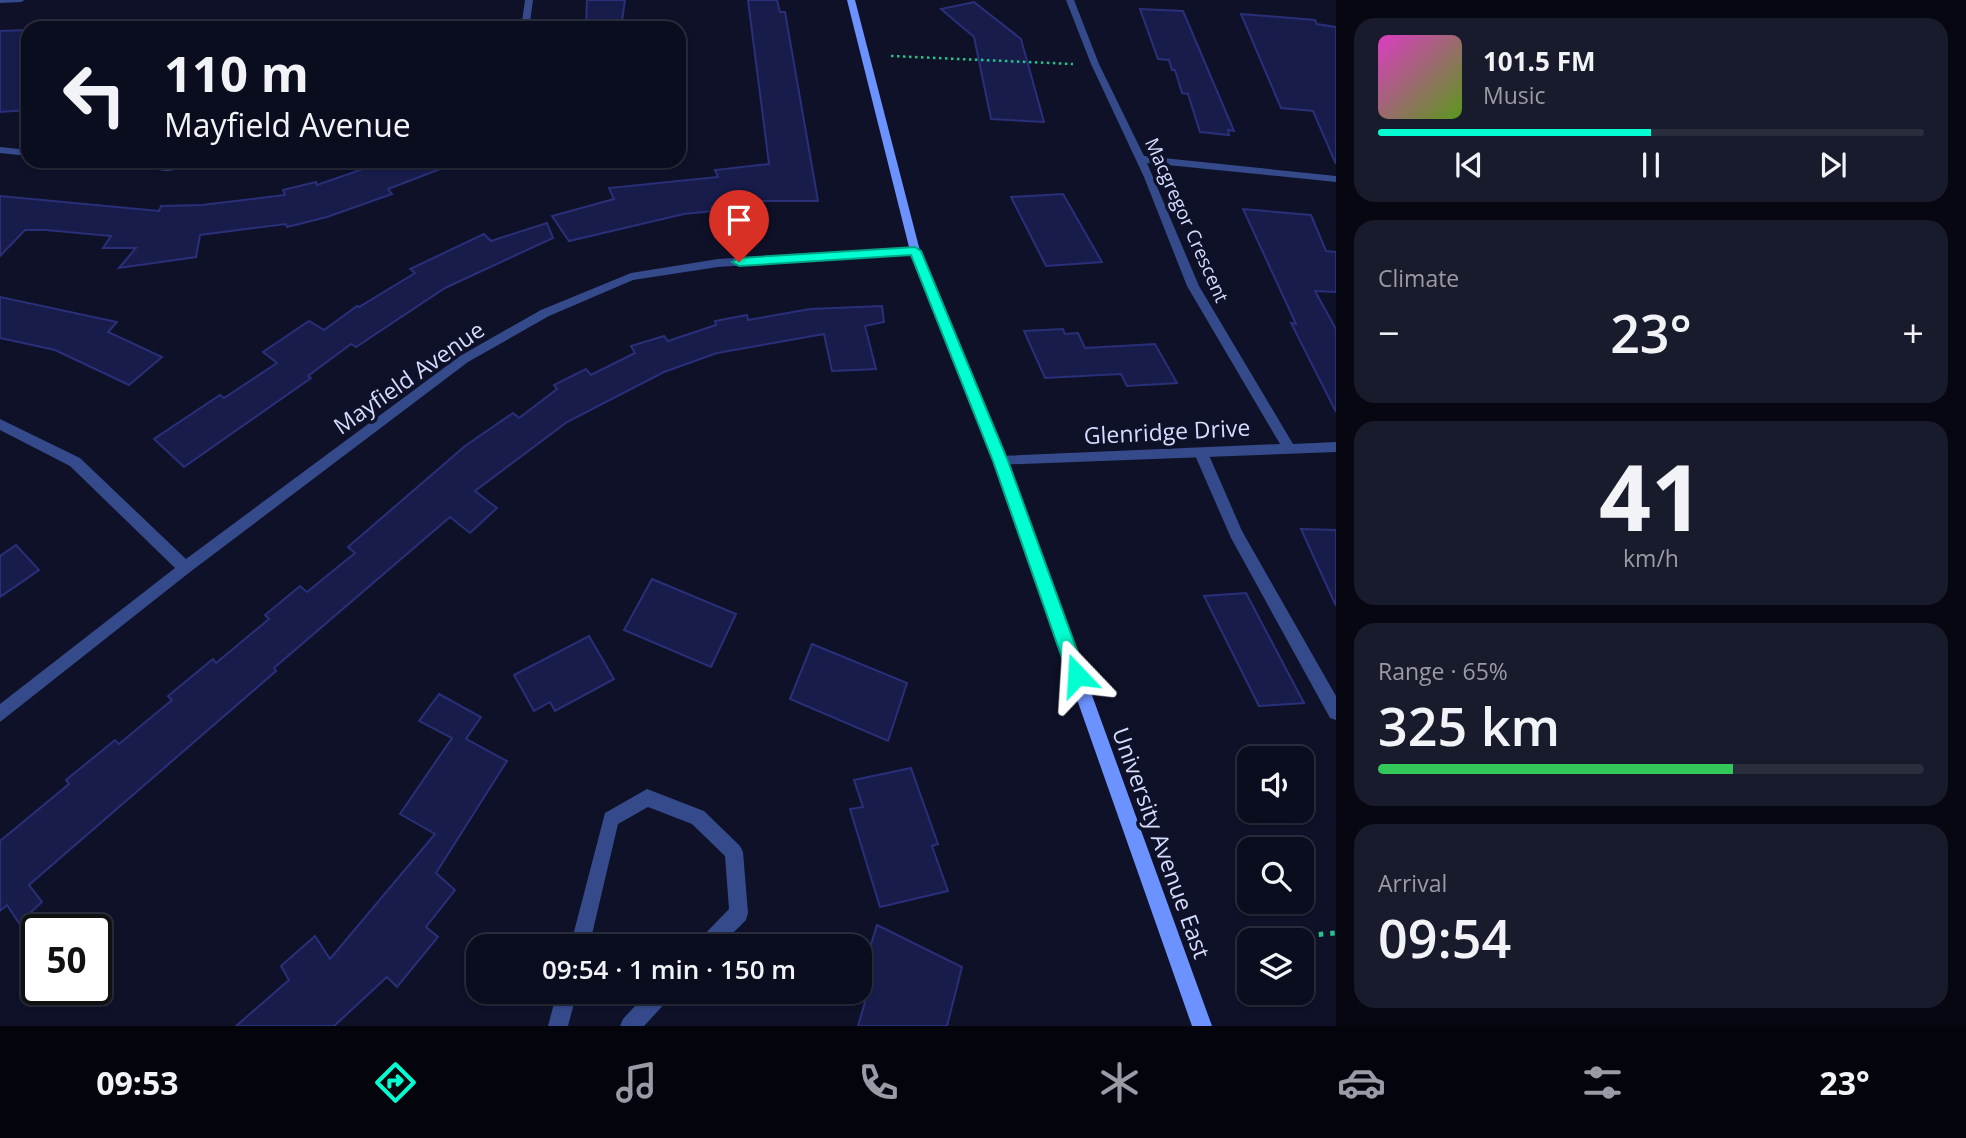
<!DOCTYPE html>
<meta charset="utf-8">
<style>
:root{--surface:#0a0d1e;--page:#181b2b;--text:#f1f3f6;--muted:#999ca4;--line:#2a2d3c;--accent:#01ffd1}
body{margin:0;font-family:"Open Sans",sans-serif;background:var(--page);color:var(--text);height:100vh;display:flex;flex-direction:column;font-size:26px;white-space:nowrap}
*{box-sizing:border-box;margin:0}
p{font-size:23px;color:var(--muted)}
.icon{flex:none;width:38px;height:38px;fill:none;stroke:currentColor;stroke-width:2;stroke-linecap:round;stroke-linejoin:round}
.map{position:relative;flex:1;overflow:hidden}
.panel{display:flex;flex-direction:column;gap:18px;padding:18px;background:#060710;width:630px}
.panel>*{flex:none}
.banner{position:absolute;left:21px;top:21px;width:665px;height:147px;border-radius:21px;box-shadow:0 2px 5px #0004,0 0 0 2px var(--line);background:#0a0d1e;color:var(--text);overflow:hidden}
.buttons{position:absolute;left:1237px;top:746px;display:grid;gap:14px}
.buttons a{display:grid;place-items:center;width:77px;height:77px;border-radius:14px;background:var(--surface);box-shadow:0 2px 5px #0004,0 0 0 2px var(--line);font-size:35px}
.speed{position:absolute;left:21px;top:914px;display:flex;gap:14px;font-size:35px;font-weight:700;text-align:center}
.speed>*{display:grid;place-content:center;width:91px;height:91px;border-radius:50%;background:var(--surface);box-shadow:0 2px 5px #0004,0 0 0 2px var(--line);line-height:1}
.speed .limit{border:4px solid #111;border-radius:10px;background:#fff;color:#111}
.pin{position:absolute;display:grid;place-items:center;width:60px;height:60px;color:#fff;margin:-72px -30px;border-radius:50% 50% 50% 0;rotate:-45deg;box-shadow:0 0 7px #0007}
.pin .icon{rotate:45deg}
.me{position:absolute;width:77px;margin:-38px;rotate:340deg;stroke-linejoin:round;filter:drop-shadow(0 0 5px #0008)}
.turn{display:flex;align-items:center;gap:24px;height:147px;padding:0 28px;font-size:32px}
.turn .icon{width:91px;height:91px;stroke-width:2.5}
.turn b{display:block;font-size:49px;line-height:60px}
.big{font-size:52px;font-weight:600;line-height:1.1}
.panel .tile{flex:1;display:flex;flex-direction:column;justify-content:center;gap:10px;min-width:0;padding:0 24px;border-radius:21px;background:var(--page)}
.panel .dial{align-items:center;gap:0}
.dial b{font-size:91px;line-height:1}
.song{display:flex;align-items:center;gap:21px}
.cover{width:84px;height:84px;border-radius:10px;background:linear-gradient(135deg,hsl(310 70% 55%),hsl(90 70% 35%))}
.played{height:7px;border-radius:4px;background:linear-gradient(90deg,var(--accent) 50%,var(--line) 50%)}
.keys{display:flex;justify-content:space-around;direction:ltr}
.heat{display:flex;justify-content:space-between;align-items:center;font-size:38px;direction:ltr}
.charge{height:10px;border-radius:5px;background:linear-gradient(90deg,#34c759 65%,var(--line) 0)}
.trip{position:absolute;left:466px;top:934px;width:406px;height:70px;border-radius:21px;background:var(--surface);box-shadow:0 2px 5px #0004,0 0 0 2px var(--line);font-weight:600;line-height:70px;text-align:center}
.tab-bar{display:flex;height:112px;justify-content:space-around;align-items:center;background:#04050c;color:var(--muted)}
.tab-bar .icon{width:49px;height:49px}
.tab-bar .active{color:var(--accent)}
.tab-bar b{font-size:32px;color:var(--text)}
main{display:flex;flex:1;min-height:0}
.map>svg:first-child{display:block}
.building{fill:#181c4b;stroke:#292f78;stroke-width:2}
.lines{fill:none;stroke-linecap:round;stroke-linejoin:round}
.path-far1{stroke:#26c28d;stroke-width:2.5;stroke-dasharray:2.5 3.5;stroke-linecap:butt}
.path{stroke:#26c28d;stroke-width:5;stroke-dasharray:4.5 7;stroke-linecap:butt}
.lane{fill:#354a8a;fill-rule:evenodd}
.street{fill:#354a8a;fill-rule:evenodd}
.secondary{fill:#6c92ff;fill-rule:evenodd}
.route{fill:#01ffd1;stroke:#01a688;stroke-width:2}
.labels{text-anchor:middle;stroke-width:7;stroke-linejoin:round;paint-order:stroke}
.far-street-label{font-size:19px;fill:#d5dcff;stroke:#0e1128}
.street-label{font-size:23px;fill:#d5dcff;stroke:#0e1128}
</style>
<main>
<div class="map">
<svg width="1336" height="1026" viewBox="0 0 1336 1026">
<rect width="100%" height="100%" fill="#0e1128"/>
<g class="building">
<polygon points="587,0 625,0 621,28 586,28"/>
<polygon points="748,0 777,0 780,12 785,12 818,201 761,201 712,207 714,211 684,214 569,241 552,216 614,199 609,188 718,177 715,170 769,164"/>
<polygon points="974,2 1021,39 1044,122 991,119 974,37 941,9"/>
<polygon points="1140,9 1183,11 1234,131 1228,130 1229,135 1200,132 1188,94 1182,93 1175,70 1172,70 1169,60 1158,59"/>
<polygon points="1241,14 1315,20 1317,24 1336,27 1336,164 1313,111 1281,108"/>
<polygon points="28,30 28,110 0,112 0,31"/>
<polygon points="386,161 456,161 456,163 388,189 392,194 327,217 287,227 286,224 200,235 196,257 119,268 136,248 103,248 111,236 46,230 25,230 0,256 0,196 159,211 161,206 202,205 285,195 283,190 316,182 317,185"/>
<polygon points="1063,194 1102,262 1046,266 1011,197"/>
<polygon points="1243,209 1311,215 1326,251 1336,252 1336,292 1315,291 1336,329 1336,412 1291,323 1296,324"/>
<polygon points="547,223 553,238 445,288 356,347 351,344 308,376 311,378 184,467 154,439 220,395 224,398 277,363 263,352 309,321 324,330 357,306 359,307 415,273 410,269 484,234 491,241"/>
<polygon points="0,297 117,322 108,332 162,357 129,385 55,350 0,338"/>
<polygon points="882,306 884,322 865,326 876,369 832,371 824,334 717,353 664,372 567,422 475,491 497,508 470,533 450,517 274,668 276,671 29,885 42,902 19,923 7,905 0,911 0,841 69,784 66,780 115,740 119,744 172,700 168,696 213,659 216,663 269,619 265,615 300,586 307,592 355,553 348,547 465,446 513,413 519,418 557,389 554,385 586,369 591,375 635,353 631,346 664,336 668,341 716,325 715,321 747,315 748,320 810,309"/>
<polygon points="1063,329 1065,334 1078,333 1085,348 1155,344 1177,383 1127,386 1121,374 1045,378 1024,331"/>
<polygon points="1301,529 1336,530 1336,606"/>
<polygon points="16,545 39,570 0,597 0,556"/>
<polygon points="652,579 736,614 711,667 624,630"/>
<polygon points="1246,593 1304,703 1259,706 1204,596"/>
<polygon points="589,636 614,679 555,711 550,702 534,711 514,675"/>
<polygon points="812,644 907,683 888,741 790,699"/>
<polygon points="439,694 481,717 466,739 507,761 436,873 455,890 426,927 438,937 397,987 387,977 334,1026 236,1026 289,980 281,966 315,936 330,959 435,834 400,814 452,738 419,721"/>
<polygon points="911,768 938,844 932,846 948,891 880,907 850,809 863,807 854,780"/>
<polygon points="877,925 962,967 947,1026 858,1026 867,995 859,991 859,983"/>
</g>
<g class="lines">
<polyline class="path-far1" points="891,56 1073,64"/>
<polyline class="path" points="1250,940 1336,933"/>
<polygon class="lane" points="1201,448 1208,453 1242,531 1336,696 1336,720 1330,718 1231,538 1194,453"/>
<g class="street">
<polygon points="0,0 25,0 21,2 0,3"/>
<polygon points="525,0 533,0 530,22 526,28 518,28 522,22"/>
<polygon points="1066,0 1074,0 1099,64 1144,156 1336,176 1336,182 1147,163 1199,286 1293,444 1336,442 1336,452 995,465 993,461 1000,456 1280,444 1187,286 1144,177 1091,64"/>
<polygon points="0,147 28,150 28,156 0,153"/>
<polygon points="97,161 130,161 167,165 201,161 231,161 226,164 167,171 102,164"/>
<polygon points="915,247 919,248 919,254 718,267 633,280 549,316 468,362 190,572 0,722 0,704 175,568 70,466 0,430 0,419 80,458 186,559 460,356 541,310 631,273 718,259"/>
<polygon points="647,789 704,811 740,846 743,852 748,913 746,920 719,947 697,947 699,940 729,909 725,856 692,824 648,807 618,824 589,947 570,947 605,813"/>
<polygon points="557,992 577,992 568,1026 548,1026"/>
<polygon points="648,992 672,992 669,999 644,1026 620,1026 623,1019"/>
</g>
<polygon class="secondary" points="847,0 855,0 920,251 1007,461 1212,1026 1192,1026 993,461 910,251"/>
</g>
<polygon class="route" points="915,247 921,251 1008,461 1086,675 1083,681 1077,683 1070,681 1068,675 993,461 911,255 739,266 732,262 739,258"/>
<g class="labels">
<g class="far-street-label">
<text transform="translate(1187 220) rotate(66)" y="7">Macgregor Crescent</text>
</g>
<g class="street-label">
<text transform="translate(409 378) rotate(-35)" y="8">Mayfield Avenue</text>
<text transform="translate(1167 432) rotate(-3)" y="8">Glenridge Drive</text>
<text transform="translate(1161 843) rotate(70)" y="8">University Avenue East</text>
</g>
</g>
</svg>
<div class="buttons">
<a><svg class="icon" aria-label="sound" viewBox="0 0 24 24"><path d="M4 9h4l5-4v14l-5-4H4zM17 9q2 3 0 6"/></svg></a>
<a><svg class="icon" aria-label="search" viewBox="0 0 24 24"><circle cx="10" cy="10" r="6"/><path d="M15 15l6 6"/></svg></a>
<a><svg class="icon" aria-label="layers" viewBox="0 0 24 24"><path d="M12 4l9 5-9 5-9-5zM3 14l9 5 9-5"/></svg></a>
</div>
<div class="speed"><div class="limit">50</div></div>
<div class="pin" style="left:739px;top:262px;background:#d93025"><svg class="icon" aria-label="arrive" viewBox="0 0 24 24"><path d="M6 21V4h12l-3 4 3 4H6"/></svg></div>
<svg class="me" style="left:1077px;top:675px" viewBox="-20 -20 40 40"><path d="M0-17L14 15 0 8-14 15z" fill="#01ffd1" stroke="#fff" stroke-width="4"/></svg>
<div class="trip">09:54 · 1 min · 150 m</div>
<div class="banner">
<div class="turn"><svg class="icon" aria-label="left" viewBox="0 0 24 24"><path d="M17 20v-9H6M10 6l-5 5 5 5"/></svg><div><b>110 m</b>Mayfield Avenue</div></div>
</div>
</div>
<section class="panel">
<div class="tile">
<div class="song"><i class="cover"></i><div><b>101.5 FM</b><p>Music</p></div></div>
<div class="played"></div>
<div class="keys"><svg class="icon" aria-label="previous" viewBox="0 0 24 24"><path d="M18 5L8 12l10 7zM5 5v14"/></svg><svg class="icon" aria-label="pause" viewBox="0 0 24 24"><path d="M8 5v14M16 5v14"/></svg><svg class="icon" aria-label="next" viewBox="0 0 24 24"><path d="M6 5l10 7-10 7zM19 5v14"/></svg></div>
</div>
<div class="tile"><p>Climate</p>
<div class="heat"><a>−</a><b class="big">23°</b><a>+</a></div>
</div>
<div class="tile dial"><b>41</b><p>km/h</p></div>
<div class="tile"><p>Range · 65%</p><b class="big">325 km</b><div class="charge"></div></div>
<div class="tile"><p>Arrival</p><b class="big">09:54</b></div>
</section>
</main>
<nav class="tab-bar">
<b>09:53</b>
<svg class="icon active" aria-label="directions" viewBox="0 0 24 24"><path d="M12 3l9 9-9 9-9-9zM9 14v-3h6M13 9l2 2-2 2"/></svg>
<svg class="icon" aria-label="music" viewBox="0 0 24 24"><path d="M9 18V5l10-2v13"/><circle cx="6" cy="18" r="3"/><circle cx="16" cy="16" r="3"/></svg>
<svg class="icon" aria-label="phone" viewBox="0 0 24 24"><path d="M5 4h4l2 5-3 2q2 4 5 5l2-3 5 2v4C11 20 4 13 5 4z"/></svg>
<svg class="icon" aria-label="climate" viewBox="0 0 24 24"><path d="M12 3v18M4 7l16 10M4 17L20 7"/></svg>
<svg class="icon" aria-label="car" viewBox="0 0 24 24"><path d="M5 17H2v-5l4-1 3-4h7l3 4 3 1v5h-3M9 17h6M6 11h13"/><circle cx="7" cy="17" r="2"/><circle cx="17" cy="17" r="2"/></svg>
<svg class="icon" aria-label="filters" viewBox="0 0 24 24"><path d="M4 7h16M4 17h16"/><circle cx="9" cy="7" r="2"/><circle cx="15" cy="17" r="2"/></svg>
<b>23°</b>
</nav>
